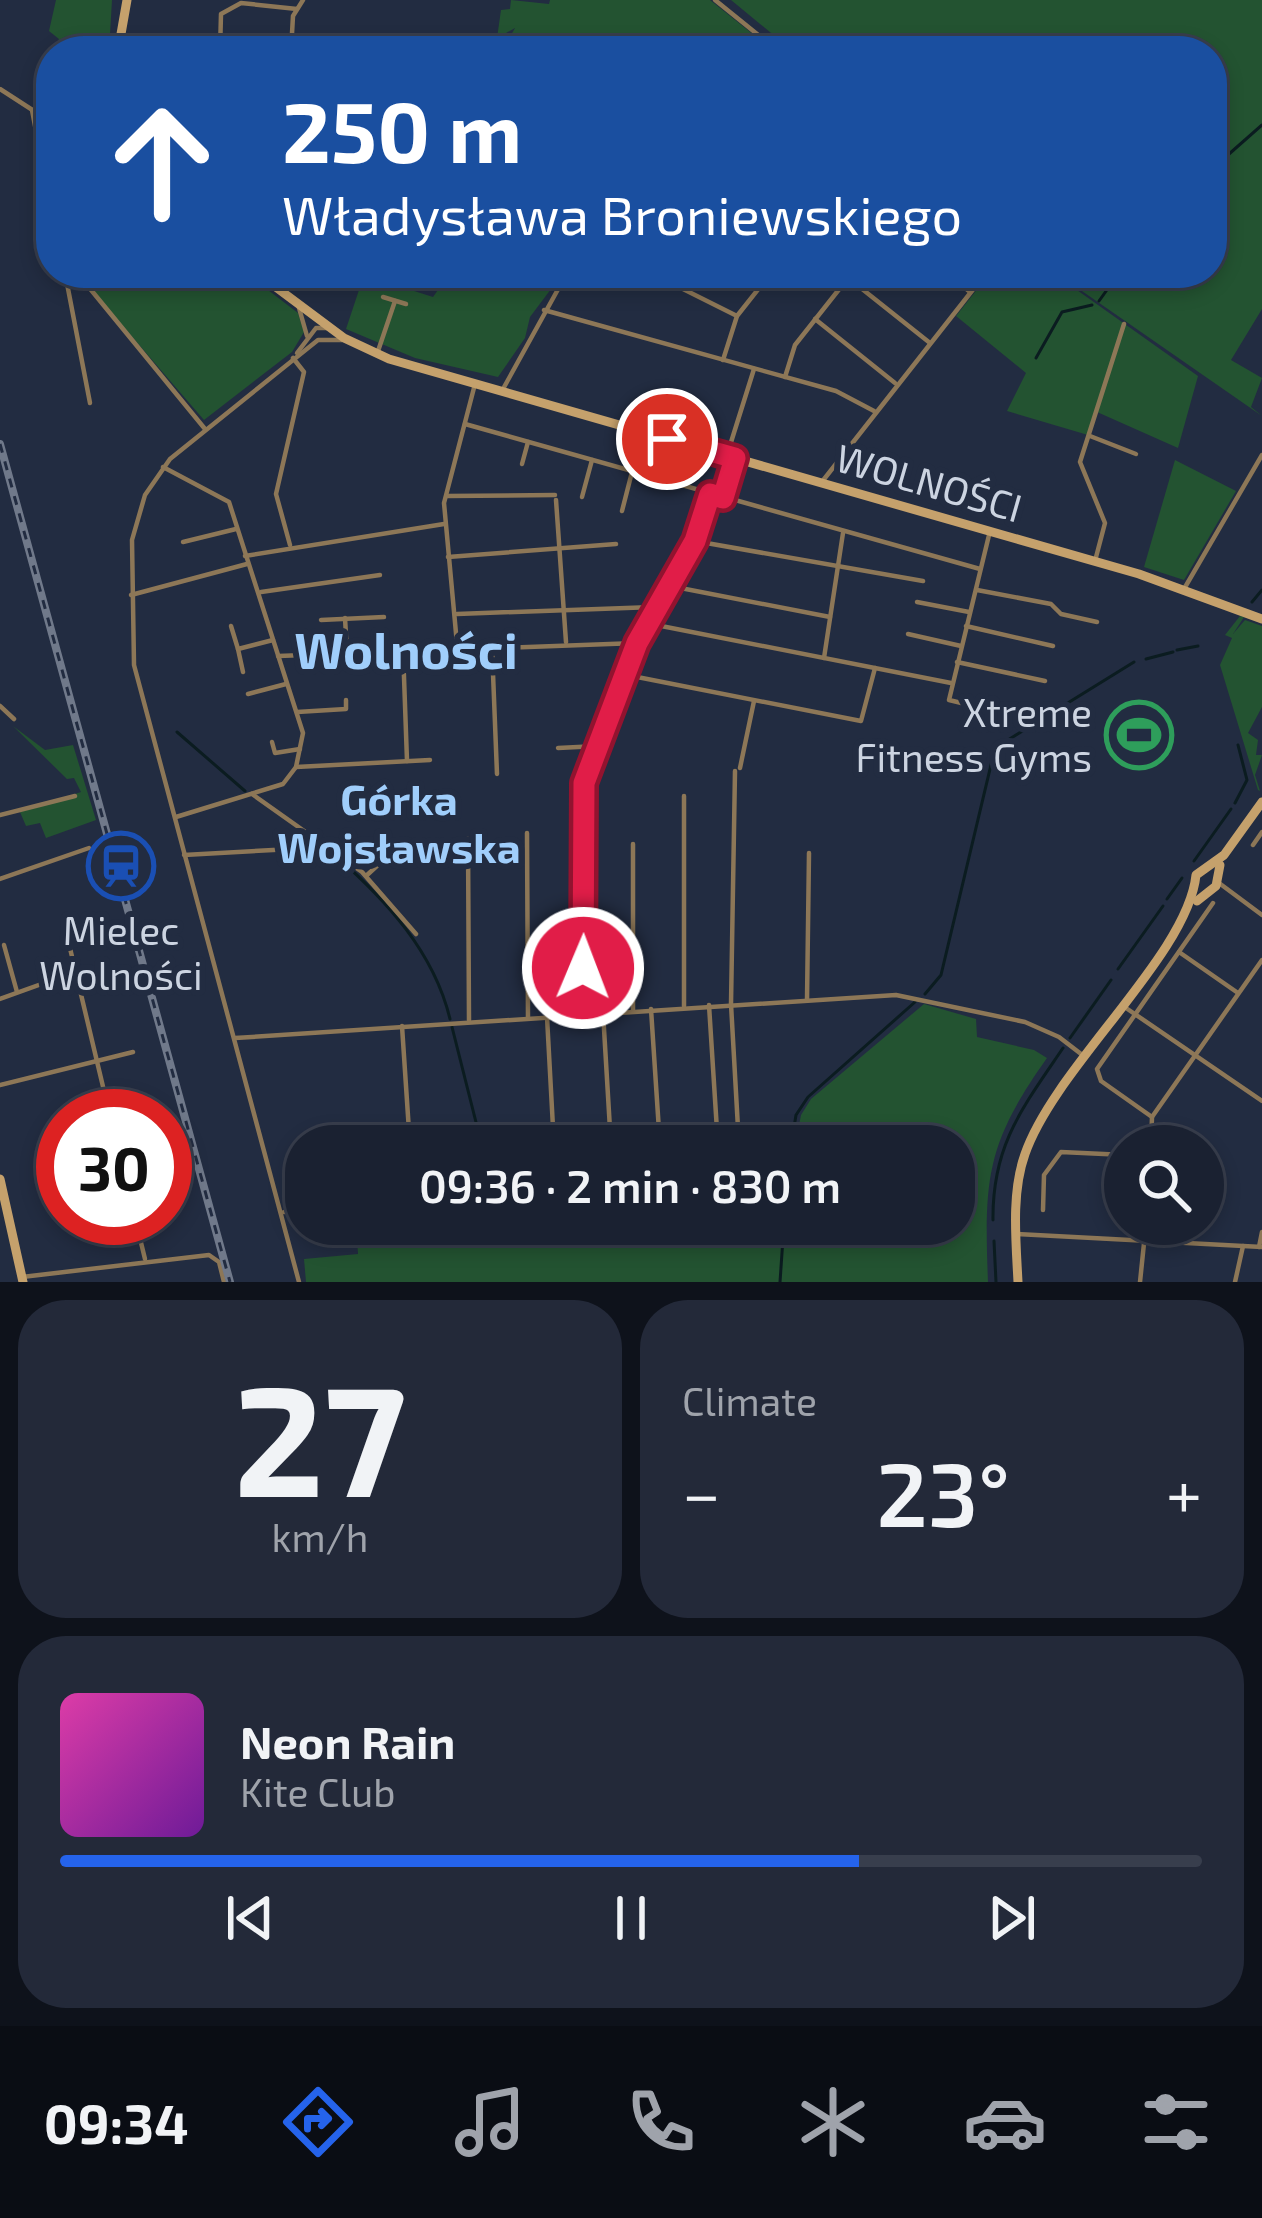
<!DOCTYPE html>
<meta charset="utf-8">
<style>
:root{--surface:#1a2131;--page:#232939;--text:#f1f3f6;--muted:#9fa3ab;--line:#383e4d;--accent:#2563eb}
body{margin:0;font-family:"Exo 2",sans-serif;background:var(--page);color:var(--text);height:100vh;display:flex;flex-direction:column;font-size:45px;white-space:nowrap}
*{box-sizing:border-box;margin:0}
p{font-size:39px;color:var(--muted)}
.icon{flex:none;width:66px;height:66px;fill:none;stroke:currentColor;stroke-width:2;stroke-linecap:round;stroke-linejoin:round}
.map{position:relative;height:1282px;overflow:hidden}
.panel{display:flex;flex-direction:column;gap:18px;padding:18px;background:#0e121b;flex:1}
.panel>*{flex:none}
.banner{position:absolute;left:36px;top:36px;width:1191px;height:252px;border-radius:48px;box-shadow:0 6px 18px #0003,0 0 0 3px var(--line);background:#1a4fa0;color:#fff;overflow:hidden}
.tools{position:absolute;left:1104px;top:1125px;display:grid;gap:24px}
.tools a{display:grid;place-items:center;width:120px;height:120px;border-radius:50%;background:var(--surface);box-shadow:0 6px 18px #0003,0 0 0 3px var(--line);font-size:60px}
.speed{position:absolute;left:36px;top:1089px;display:flex;gap:24px;font-size:60px;font-weight:700;text-align:center}
.speed>*{display:grid;place-content:center;width:156px;height:156px;border-radius:50%;background:var(--surface);box-shadow:0 6px 18px #0003,0 0 0 3px var(--line);line-height:1}
.speed .limit{border:18px solid #d22;background:#fff;color:#111}
.pin{position:absolute;display:grid;place-items:center;width:102px;height:102px;color:#fff;margin:-51px;border:6px solid #fff;border-radius:50%;box-shadow:0 3px 12px #0007}
.me{position:absolute;width:132px;margin:-66px;rotate:1deg;stroke-linejoin:round;filter:drop-shadow(0 0 9px #0008)}
.turn{display:flex;align-items:center;gap:42px;height:252px;padding:0 48px;font-size:54px}
.turn .icon{width:156px;height:156px;stroke-width:2.5}
.turn b{display:block;font-size:84px;line-height:102px}
.big{font-size:90px;font-weight:600;line-height:1.1}
.panel .tile{flex:1;display:flex;flex-direction:column;justify-content:center;gap:18px;min-width:0;padding:0 42px;border-radius:48px;background:var(--page)}
.panel .dial{align-items:center;gap:0}
.dial b{font-size:156px;line-height:1}
.song{display:flex;align-items:center;gap:36px}
.cover{width:144px;height:144px;border-radius:18px;background:linear-gradient(135deg,hsl(320 70% 55%),hsl(280 70% 35%))}
.played{height:12px;border-radius:6px;background:linear-gradient(90deg,var(--accent) 70%,var(--line) 70%)}
.keys{display:flex;justify-content:space-around;direction:ltr}
.heat{display:flex;justify-content:space-between;align-items:center;font-size:66px;direction:ltr}
.panel .tiles{flex:1;display:grid;gap:18px;grid-template-columns:1fr 1fr}
.tile:last-child{grid-column:span 2}
.trip{position:absolute;left:285px;top:1125px;width:690px;height:120px;border-radius:48px;background:var(--surface);box-shadow:0 6px 18px #0003,0 0 0 3px var(--line);font-weight:600;line-height:120px;text-align:center}
.tabs{display:flex;height:192px;justify-content:space-around;align-items:center;background:#0a0d14;color:var(--muted)}
.tabs .icon{width:84px;height:84px}
.tabs .on{color:var(--accent)}
.tabs b{font-size:54px;color:var(--text)}
.map>svg:first-child{display:block}
.green{fill:#235331}
.lines{fill:none;stroke-linecap:round;stroke-linejoin:round}
.stream{stroke:#0b1c20;stroke-width:3}
.street{stroke:#8d7757;stroke-width:4.5}
.secondary{stroke:#c5a16c;stroke-width:9}
.rail-casing{stroke:#70798a;stroke-width:8}
.rail{stroke:#222c41;stroke-width:3;stroke-dasharray:9;stroke-linecap:butt}
.route-casing{stroke:#92132f;stroke-width:30}
.route{stroke:#e11d48;stroke-width:21}
.labels{text-anchor:middle;stroke-width:12;stroke-linejoin:round;paint-order:stroke}
.street-label{font-size:39px;fill:#ccd4e1;stroke:#222c41}
.poi-label{font-size:39px;fill:#ccd4e1;stroke:#222c41;text-anchor:end}
.neighbourhood-label{font-size:42px;font-weight:bold;fill:#a0cefb;stroke:#222c41}
.district-label{font-size:51px;font-weight:bold;fill:#a0cefb;stroke:#222c41}
</style>
<div class="map">
<svg width="1262" height="1282" viewBox="0 0 1262 1282">
<rect width="100%" height="100%" fill="#222c41"/>
<g class="green">
<polygon points="56,0 112,0 109,51 52,51 59,39 49,31"/>
<polygon points="511,0 549,4 550,0 710,0 774,51 470,51 505,46 515,28 497,38 501,10 510,9"/>
<polygon points="731,0 1262,0 1262,309 1231,360 1262,378 1251,407 1262,416 1056,273 1212,273 1212,51 793,51"/>
<polygon points="77,273 246,273 298,313 304,332 292,352 204,420"/>
<polygon points="450,273 563,273 530,317 525,338 498,377 415,358 346,329 364,275 433,297"/>
<polygon points="990,273 1053,273 1198,376 1178,448 1097,412 1088,435 1007,411 1026,373 956,316"/>
<polygon points="1175,460 1236,491 1184,580 1144,567"/>
<polygon points="1240,616 1262,623 1244,617 1233,634 1245,620 1262,626 1262,707 1248,733 1258,740 1256,755 1262,755 1255,775 1260,791 1258,790 1220,665 1232,638 1225,635"/>
<polygon points="13,726 45,750 73,745 96,820 46,838 40,823 26,826 20,812 81,792 74,778 67,779"/>
<path d="M 924,1004 L 976,1019 L 977,1037 L 1034,1050 L 1047,1058 C 986,1144 984,1179 988,1282 L 306,1282 L 304,1259 L 358,1254 L 357,1239 L 460,1230 L 541,1237 L 639,1224 L 954,1224 L 954,1146 L 795,1146 L 801,1115 L 811,1099 Z"/>
</g>
<g class="lines">
<g class="stream">
<polyline points="1212,169 1262,125"/>
<polyline points="1099,301 1119,273"/>
<polyline points="1036,358 1062,312 1092,305"/>
<polyline points="1252,602 1262,590"/>
<polyline points="1177,650 1198,646"/>
<polyline points="1146,659 1173,652"/>
<polyline points="177,732 245,791"/>
<polyline points="1235,803 1247,780 1238,745"/>
<path d="M 336,856 C 386,900 434,952 450,1019"/>
<polyline points="1194,861 1231,809"/>
<polyline points="1167,899 1182,878"/>
<polyline points="1118,969 1163,906"/>
<polyline points="925,994 941,975 995,748 1134,662"/>
<polyline points="452,1027 482,1146"/>
<polyline points="1070,1038 1111,980"/>
<polyline points="791,1146 796,1115 808,1097 915,1002"/>
<path d="M 993,1220 C 992,1145 1023,1107 1063,1048"/>
<polyline points="994,1241 996,1282"/>
<polyline points="780,1282 784,1224"/>
</g>
<g class="street">
<polyline points="715,0 778,51"/>
<polyline points="220,51 221,14 241,3 297,9"/>
<polyline points="291,51 293,16 303,0"/>
<polyline points="0,89 51,122"/>
<polyline points="32,110 51,210"/>
<polyline points="65,273 90,403"/>
<polyline points="651,273 737,316"/>
<polyline points="842,273 930,343"/>
<polyline points="947,273 970,292"/>
<polyline points="66,274 87,285 205,429"/>
<polyline points="383,297 406,304"/>
<polyline points="299,308 307,336"/>
<polyline points="544,310 836,391 874,411"/>
<polyline points="815,319 895,383"/>
<polyline points="297,353 316,328 327,328"/>
<polyline points="377,354 395,301"/>
<polyline points="723,360 737,316 771,273"/>
<polyline points="785,377 795,345 848,278"/>
<polyline points="503,389 567,273"/>
<polyline points="465,424 980,569"/>
<polyline points="1090,436 1136,454"/>
<polyline points="727,455 754,369"/>
<polyline points="522,464 528,442"/>
<polyline points="163,467 229,502 303,733 296,767 283,784 176,817"/>
<polyline points="821,483 986,273"/>
<polyline points="447,496 555,495"/>
<polyline points="582,497 592,460"/>
<polyline points="723,498 735,458"/>
<polyline points="556,500 566,642"/>
<polyline points="622,511 632,472"/>
<polyline points="990,531 949,700 1027,719"/>
<polyline points="695,541 923,581"/>
<polyline points="183,542 236,529"/>
<polyline points="290,545 276,494 304,372 293,358"/>
<polyline points="245,556 444,524"/>
<polyline points="448,557 616,544"/>
<polyline points="1095,561 1105,523 1080,462 1124,324"/>
<polyline points="665,585 830,617"/>
<polyline points="1184,589 1262,455"/>
<polyline points="977,590 1051,604 1061,614 1097,622"/>
<polyline points="261,592 380,575"/>
<polyline points="131,595 247,564"/>
<polyline points="917,602 969,612"/>
<polyline points="457,614 654,607"/>
<polyline points="345,618 347,652"/>
<polyline points="321,620 384,617"/>
<polyline points="646,623 951,683"/>
<polyline points="231,626 238,649"/>
<polyline points="966,626 1053,646"/>
<polyline points="908,634 961,646"/>
<polyline points="457,644 444,503 475,384"/>
<polyline points="492,648 497,774"/>
<polyline points="403,649 407,761"/>
<polyline points="278,656 637,643"/>
<polyline points="824,658 843,533"/>
<polyline points="957,662 1045,681"/>
<polyline points="243,672 238,649 273,640"/>
<polyline points="627,675 861,721 875,668"/>
<polyline points="248,694 286,684"/>
<polyline points="0,706 14,719"/>
<polyline points="297,712 346,709 346,700"/>
<polyline points="272,742 275,753 300,749"/>
<polyline points="558,748 598,746"/>
<polyline points="296,767 430,760"/>
<polyline points="740,768 754,701"/>
<polyline points="735,771 731,1004 739,1146"/>
<polyline points="252,794 362,872 416,934"/>
<polyline points="0,815 75,796"/>
<polyline points="527,833 528,1018"/>
<polyline points="1253,845 1262,832"/>
<polyline points="184,855 292,849 301,856"/>
<polyline points="366,876 391,853 468,839 469,1020"/>
<polyline points="0,879 89,848"/>
<polyline points="1219,883 1262,915"/>
<polyline points="64,923 110,1116"/>
<polyline points="4,945 17,992"/>
<polyline points="1179,952 1238,993"/>
<polyline points="0,999 75,972"/>
<polyline points="807,1000 809,853"/>
<polyline points="709,1005 718,1146"/>
<polyline points="684,1006 684,796"/>
<polyline points="1126,1008 1262,1101"/>
<polyline points="651,1009 660,1146"/>
<polyline points="633,1010 633,844"/>
<polyline points="582,1012 584,783 637,643 695,541 710,494"/>
<polyline points="603,1012 611,1146"/>
<polyline points="547,1017 554,1146"/>
<polyline points="402,1026 410,1146"/>
<polyline points="235,1038 896,995 1025,1022 1059,1037 1085,1057"/>
<polyline points="0,1085 133,1052"/>
<polyline points="1152,1117 1101,1081 1097,1069 1213,903"/>
<polyline points="1151,1146 1152,1117 1262,960"/>
<polyline points="1043,1210 1044,1175 1061,1152 1125,1155"/>
<polyline points="284,1212 306,1210"/>
<polyline points="135,1218 145,1259"/>
<polyline points="1017,1234 1262,1247"/>
<polyline points="1259,1247 1262,1232"/>
<polyline points="22,1277 209,1255 219,1262 224,1282"/>
<polyline points="299,1282 134,665 132,540 145,495 170,459 318,340 342,340"/>
<polyline points="1140,1282 1146,1224"/>
<polyline points="1235,1282 1243,1246"/>
</g>
<g class="secondary">
<polyline points="118,51 127,0"/>
<polyline points="257,273 344,338 389,359 1139,574 1262,619"/>
<polyline points="1197,901 1216,886 1220,865"/>
<polyline points="0,1179 23,1282"/>
<path d="M 1018,1282 C 1016,1241 1011,1193 1025,1154 C 1055,1067 1188,955 1196,875 L 1224,855 L 1262,802"/>
</g>
<defs>
<polyline id="rail" points="0,444 230,1282"/>
</defs>
<use href="#rail" class="rail-casing"/>
<use href="#rail" class="rail"/>
</g>
<g class="lines">
<defs>
<polyline id="route" points="583,968 584,783 637,643 695,541 710,494 723,498 735,458 667,439"/>
</defs>
<use href="#route" class="route-casing"/>
<use href="#route" class="route"/>
</g>
<defs>
<symbol id="stadium-ring" viewBox="-11 -11 22 22"><circle r="9.5" fill="#222c41" stroke="#2e9e5b" stroke-width="1.5"/><path d="M0-5a6.5 5 0 1 0 0 10a6.5 5 0 1 0 0-10ZM-3.5-1.8h7v3.6h-7Z" fill="#2e9e5b"/></symbol>
<symbol id="station-ring" viewBox="-11 -11 22 22"><circle r="9.5" fill="#222c41" stroke="#1a4fb4" stroke-width="1.5"/><path d="M-3-6H3Q5-6 5-4V2Q5 4 3 4L4.5 6H3L1.5 4h-3L-3 6H-4.5L-3 4Q-5 4-5 2V-4Q-5-6-3-6ZM-3.5-4v3h7v-3ZM-3.5 1v1.5H-2V1ZM2 1v1.5H3.5V1Z" fill="#1a4fb4"/></symbol>
</defs>
<g fill-rule="evenodd">
<use href="#stadium-ring" x="1101" y="697" width="76" height="76"/>
<use href="#station-ring" x="83" y="828" width="76" height="76"/>
</g>
<g class="labels">
<g class="street-label">
<text transform="translate(929 483) rotate(16)" y="14">WOLNOŚCI</text>
</g>
<g class="poi-label">
<text x="1092" y="727">Xtreme<tspan x="1092" dy="45">Fitness Gyms</tspan></text>
<text x="121" y="945" text-anchor="middle">Mielec<tspan x="121" dy="45">Wolności</tspan></text>
</g>
<g class="neighbourhood-label">
<text x="399" y="815">Górka<tspan x="399" dy="48">Wojsławska</tspan></text>
</g>
<g class="district-label">
<text x="406" y="669">Wolności</text>
</g>
</g>
</svg>
<div class="tools">
<a><svg class="icon" aria-label="search" viewBox="0 0 24 24"><circle cx="10" cy="10" r="6"/><path d="M15 15l6 6"/></svg></a>
</div>
<div class="speed"><div class="limit">30</div></div>
<div class="pin" style="left:667px;top:439px;background:#d93025"><svg class="icon" aria-label="arrive" viewBox="0 0 24 24"><path d="M6 21V4h12l-3 4 3 4H6"/></svg></div>
<svg class="me" style="left:583px;top:968px" viewBox="-20 -20 40 40"><circle r="17" fill="#e11d48" stroke="#fff" stroke-width="3"/><path d="M0-11L8 9 0 5-8 9z" fill="#fff"/></svg>
<div class="trip">09:36 · 2 min · 830 m</div>
<div class="banner">
<div class="turn"><svg class="icon" aria-label="ahead" viewBox="0 0 24 24"><path d="M12 20V5M6 11l6-6 6 6"/></svg><div><b>250 m</b>Władysława Broniewskiego</div></div>
</div>
</div>
<section class="panel">
<div class="tiles">
<div class="tile dial"><b>27</b><p>km/h</p></div>
<div class="tile"><p>Climate</p>
<div class="heat"><a>−</a><b class="big">23°</b><a>+</a></div>
</div>
<div class="tile">
<div class="song"><i class="cover"></i><div><b>Neon Rain</b><p>Kite Club</p></div></div>
<div class="played"></div>
<div class="keys"><svg class="icon" aria-label="previous" viewBox="0 0 24 24"><path d="M18 5L8 12l10 7zM5 5v14"/></svg><svg class="icon" aria-label="pause" viewBox="0 0 24 24"><path d="M8 5v14M16 5v14"/></svg><svg class="icon" aria-label="next" viewBox="0 0 24 24"><path d="M6 5l10 7-10 7zM19 5v14"/></svg></div>
</div>
</div>
</section>
<nav class="tabs">
<b>09:34</b>
<svg class="icon on" aria-label="directions" viewBox="0 0 24 24"><path d="M12 3l9 9-9 9-9-9zM9 14v-3h6M13 9l2 2-2 2"/></svg>
<svg class="icon" aria-label="music" viewBox="0 0 24 24"><path d="M9 18V5l10-2v13"/><circle cx="6" cy="18" r="3"/><circle cx="16" cy="16" r="3"/></svg>
<svg class="icon" aria-label="phone" viewBox="0 0 24 24"><path d="M5 4h4l2 5-3 2q2 4 5 5l2-3 5 2v4C11 20 4 13 5 4z"/></svg>
<svg class="icon" aria-label="climate" viewBox="0 0 24 24"><path d="M12 3v18M4 7l16 10M4 17L20 7"/></svg>
<svg class="icon" aria-label="car" viewBox="0 0 24 24"><path d="M5 17H2v-5l4-1 3-4h7l3 4 3 1v5h-3M9 17h6M6 11h13"/><circle cx="7" cy="17" r="2"/><circle cx="17" cy="17" r="2"/></svg>
<svg class="icon" aria-label="filters" viewBox="0 0 24 24"><path d="M4 7h16M4 17h16"/><circle cx="9" cy="7" r="2"/><circle cx="15" cy="17" r="2"/></svg>
</nav>
